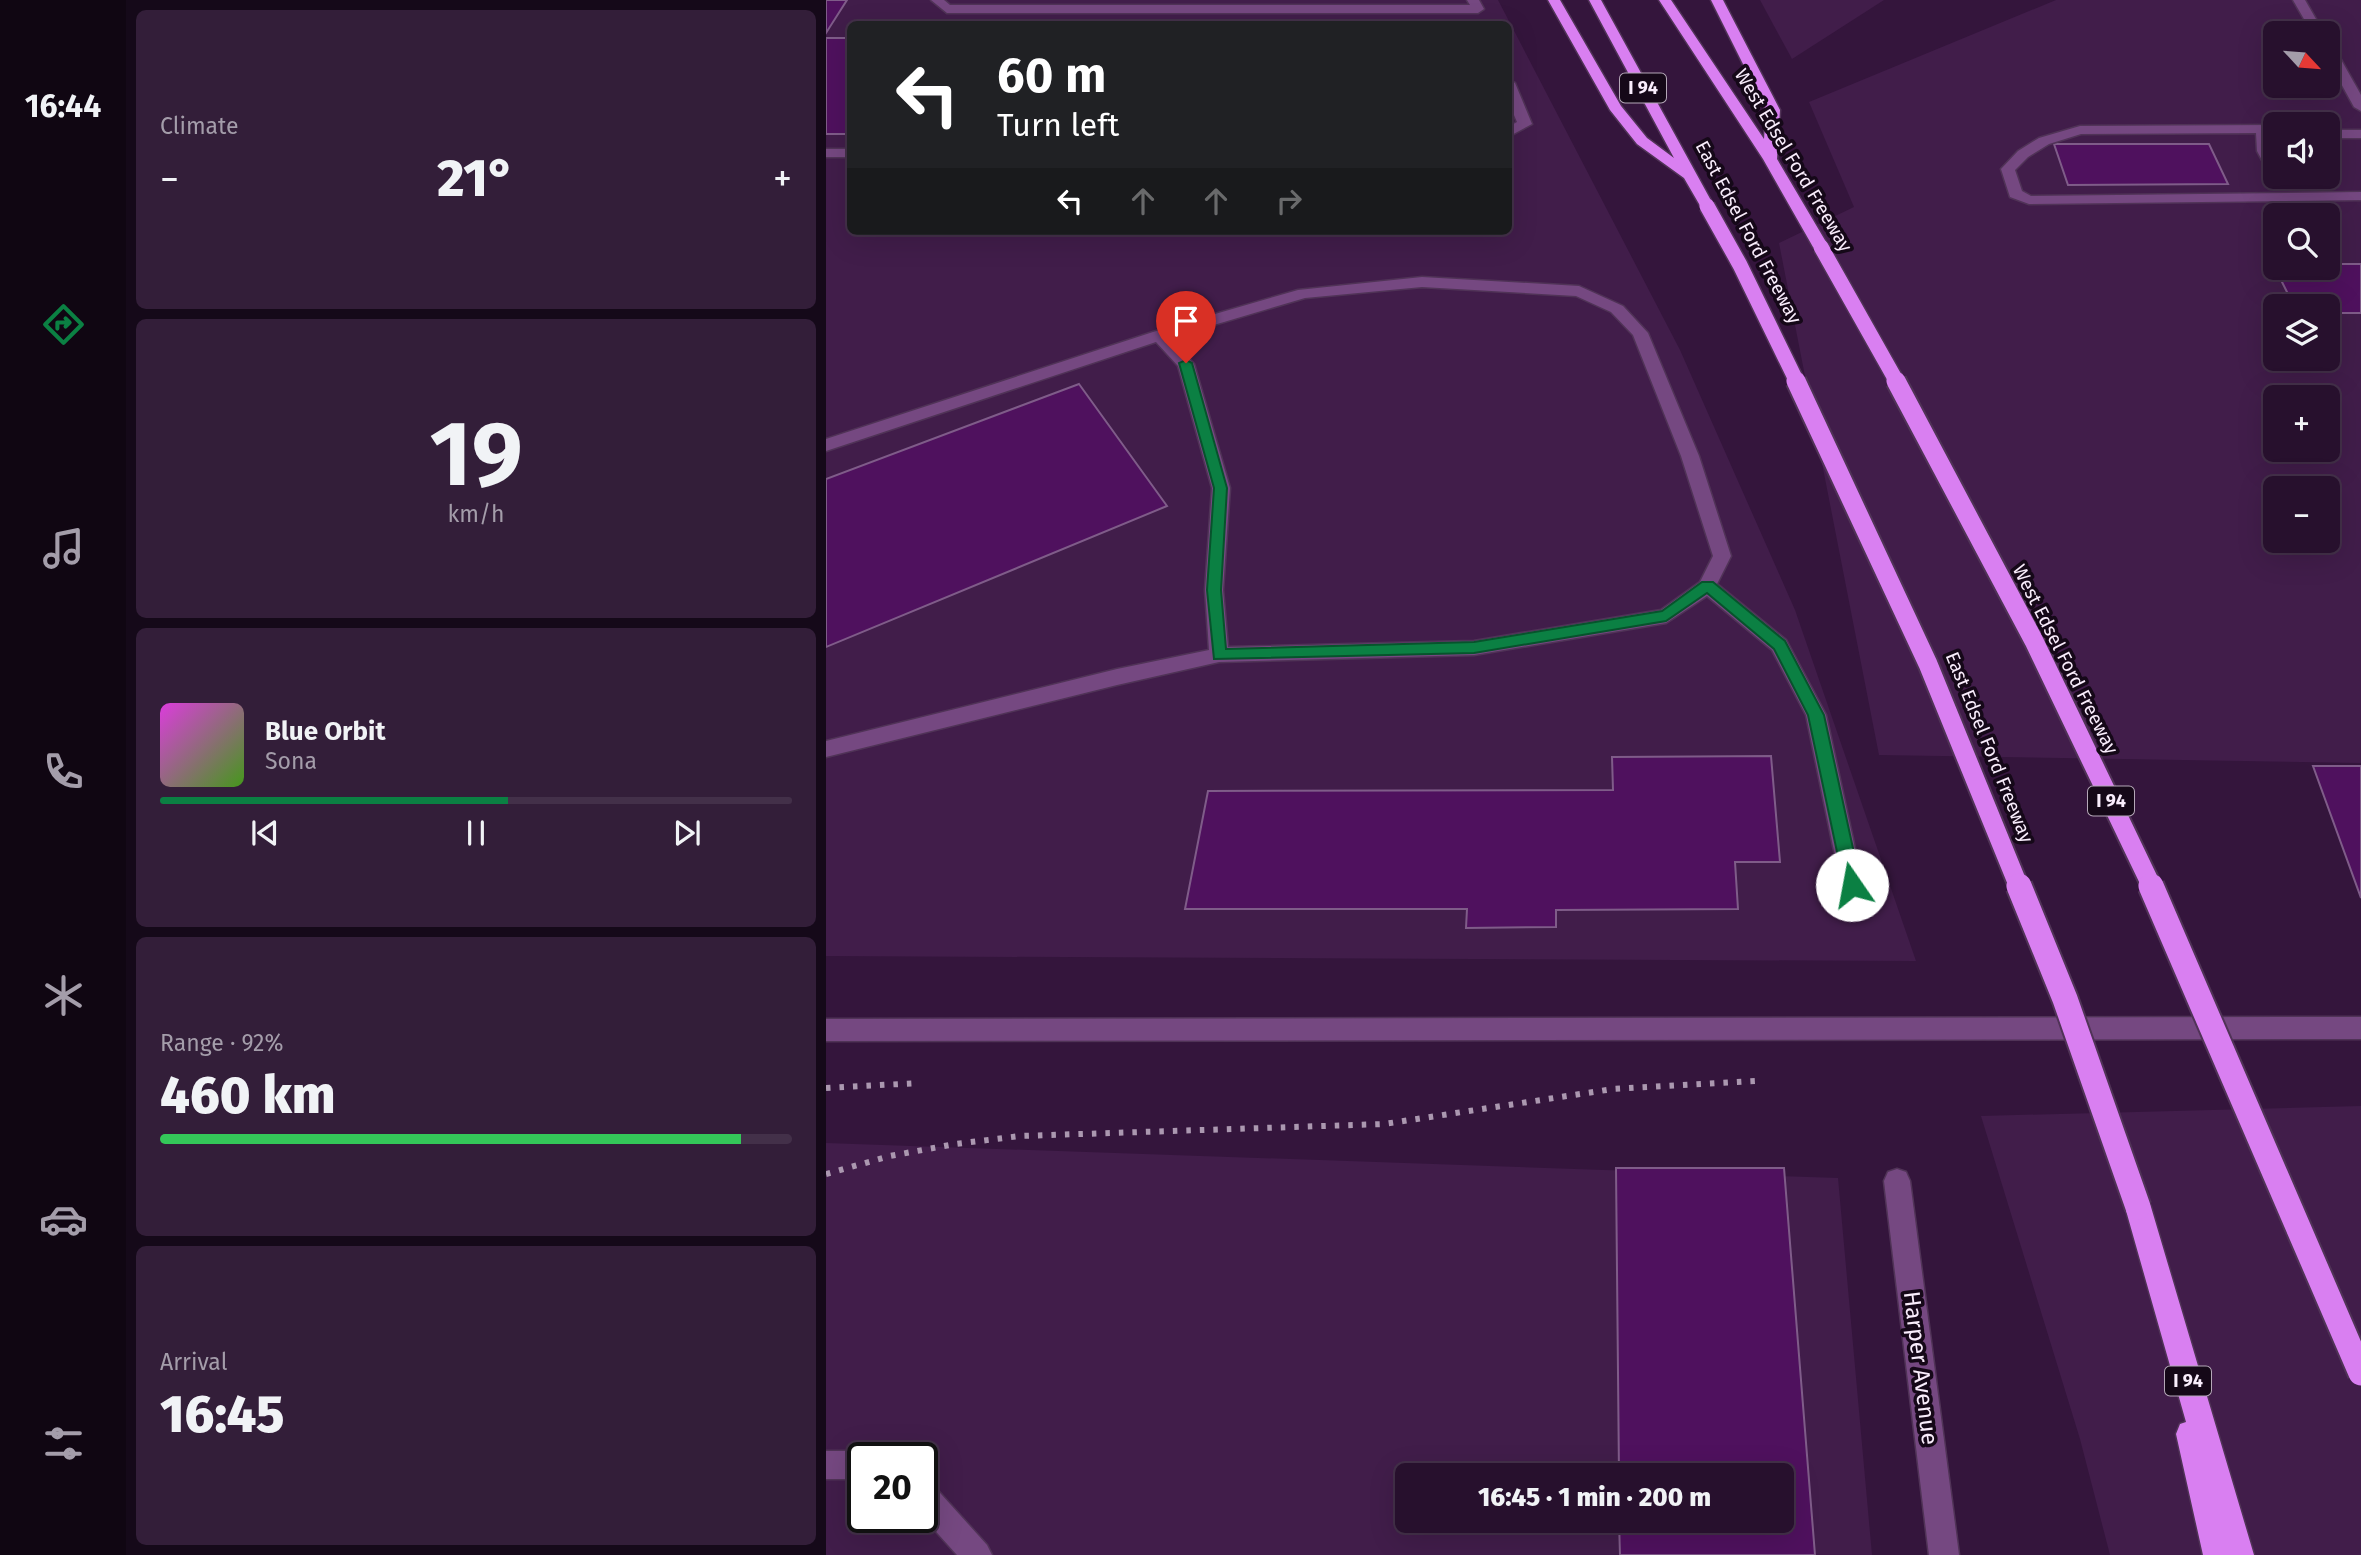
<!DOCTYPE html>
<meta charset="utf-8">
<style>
:root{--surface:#27102d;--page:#331e39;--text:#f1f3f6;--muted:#a49daa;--line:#433049;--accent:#0b8043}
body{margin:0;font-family:"Fira Sans",sans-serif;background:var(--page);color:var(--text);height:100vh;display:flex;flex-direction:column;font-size:26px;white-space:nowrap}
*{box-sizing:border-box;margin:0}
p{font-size:23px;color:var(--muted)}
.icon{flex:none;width:38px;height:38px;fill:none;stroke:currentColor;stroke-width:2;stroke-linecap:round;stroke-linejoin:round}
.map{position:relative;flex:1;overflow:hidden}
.panel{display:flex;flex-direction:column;gap:10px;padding:10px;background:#150919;width:700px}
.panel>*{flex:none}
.top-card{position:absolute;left:21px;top:21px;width:665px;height:214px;border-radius:10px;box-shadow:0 7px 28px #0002,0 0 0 2px var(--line);background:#202124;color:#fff;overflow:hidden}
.needle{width:46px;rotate:116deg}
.buttons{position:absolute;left:1437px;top:21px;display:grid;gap:14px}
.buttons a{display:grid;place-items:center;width:77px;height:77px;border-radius:10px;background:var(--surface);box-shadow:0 7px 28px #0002,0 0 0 2px var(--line);font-size:35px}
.speed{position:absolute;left:21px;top:1442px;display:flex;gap:14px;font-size:35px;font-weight:700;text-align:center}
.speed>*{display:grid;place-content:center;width:91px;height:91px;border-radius:50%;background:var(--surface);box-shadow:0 7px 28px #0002,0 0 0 2px var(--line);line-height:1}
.speed .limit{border:4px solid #111;border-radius:10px;background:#fff;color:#111}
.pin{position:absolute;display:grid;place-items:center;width:60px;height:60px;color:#fff;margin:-72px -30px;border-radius:50% 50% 50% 0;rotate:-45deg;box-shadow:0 0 7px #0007}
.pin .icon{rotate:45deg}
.me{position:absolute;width:77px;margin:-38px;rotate:348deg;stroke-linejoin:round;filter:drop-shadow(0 0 5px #0008)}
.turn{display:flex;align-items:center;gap:24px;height:147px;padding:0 35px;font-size:32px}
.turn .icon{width:91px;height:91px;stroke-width:2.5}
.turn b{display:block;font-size:49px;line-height:60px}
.lanes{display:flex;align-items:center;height:66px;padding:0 35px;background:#0003;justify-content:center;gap:35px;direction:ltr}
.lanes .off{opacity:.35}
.big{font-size:52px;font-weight:800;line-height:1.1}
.panel .card{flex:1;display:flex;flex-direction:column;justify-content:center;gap:10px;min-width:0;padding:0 24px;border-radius:10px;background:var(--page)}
.panel .dial{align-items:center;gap:0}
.dial b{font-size:91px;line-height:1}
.song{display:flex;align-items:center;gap:21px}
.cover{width:84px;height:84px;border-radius:10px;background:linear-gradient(135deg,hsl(300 70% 55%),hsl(100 70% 35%))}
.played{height:7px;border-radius:4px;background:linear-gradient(90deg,var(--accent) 55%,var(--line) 55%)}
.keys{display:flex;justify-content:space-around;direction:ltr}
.heat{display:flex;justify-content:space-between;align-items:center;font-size:38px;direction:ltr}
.charge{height:10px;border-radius:5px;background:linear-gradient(90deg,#34c759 92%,var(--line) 0)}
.trip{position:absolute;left:569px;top:1463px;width:399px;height:70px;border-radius:10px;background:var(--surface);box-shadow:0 7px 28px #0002,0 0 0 2px var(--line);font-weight:800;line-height:70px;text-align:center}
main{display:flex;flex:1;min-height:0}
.menu{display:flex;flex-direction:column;width:126px;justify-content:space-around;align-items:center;background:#100612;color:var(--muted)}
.menu .icon{width:49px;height:49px}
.menu .on{color:var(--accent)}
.menu b{font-size:32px;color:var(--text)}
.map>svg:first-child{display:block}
.built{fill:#411d4a;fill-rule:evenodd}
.building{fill:#4f115e;stroke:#7f5c89;stroke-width:2}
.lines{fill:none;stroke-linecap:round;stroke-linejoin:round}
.service-casing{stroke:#503357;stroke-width:3}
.minor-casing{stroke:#503357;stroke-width:3}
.motorway-casing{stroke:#503357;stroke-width:3}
.service{fill:#754881;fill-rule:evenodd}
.minor{fill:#754881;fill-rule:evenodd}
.motorway{fill:#d97ff1;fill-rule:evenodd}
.rail{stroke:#ab98b0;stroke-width:6;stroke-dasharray:4.5 9;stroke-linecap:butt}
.motorway-bridge-far2-casing{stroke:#503357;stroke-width:18;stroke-linecap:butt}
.motorway-bridge-far1-casing{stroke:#503357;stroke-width:23;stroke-linecap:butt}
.motorway-bridge-casing{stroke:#503357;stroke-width:29;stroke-linecap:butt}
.motorway-bridge-far2{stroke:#d97ff1;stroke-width:15}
.motorway-bridge-far1{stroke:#d97ff1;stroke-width:19}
.motorway-bridge{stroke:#d97ff1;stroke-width:25}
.route{fill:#0b8043;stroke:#07532c;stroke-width:2}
.labels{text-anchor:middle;stroke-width:7;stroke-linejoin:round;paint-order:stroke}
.shield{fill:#150818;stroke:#b5a8b8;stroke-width:2}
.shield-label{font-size:18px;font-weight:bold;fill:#f9edfc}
.street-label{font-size:19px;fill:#f9edfc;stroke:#150818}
.near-street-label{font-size:23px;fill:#f9edfc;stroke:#150818}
</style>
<main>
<nav class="menu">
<b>16:44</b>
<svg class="icon on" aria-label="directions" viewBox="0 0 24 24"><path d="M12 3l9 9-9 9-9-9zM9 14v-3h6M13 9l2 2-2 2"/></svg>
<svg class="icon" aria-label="music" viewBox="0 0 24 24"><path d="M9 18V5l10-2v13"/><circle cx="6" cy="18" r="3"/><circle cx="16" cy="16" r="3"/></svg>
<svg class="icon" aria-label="phone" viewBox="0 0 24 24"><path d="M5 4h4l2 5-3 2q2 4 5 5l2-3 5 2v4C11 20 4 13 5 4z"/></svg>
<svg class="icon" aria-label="climate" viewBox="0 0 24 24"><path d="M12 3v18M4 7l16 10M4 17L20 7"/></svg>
<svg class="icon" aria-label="car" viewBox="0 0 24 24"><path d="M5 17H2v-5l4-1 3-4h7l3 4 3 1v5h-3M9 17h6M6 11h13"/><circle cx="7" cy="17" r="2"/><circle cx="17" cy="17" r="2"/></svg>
<svg class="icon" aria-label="filters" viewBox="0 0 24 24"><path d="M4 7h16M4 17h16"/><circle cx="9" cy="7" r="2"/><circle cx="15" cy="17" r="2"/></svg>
</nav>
<section class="panel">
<div class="card"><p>Climate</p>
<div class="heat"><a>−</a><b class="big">21°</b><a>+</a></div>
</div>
<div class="card dial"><b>19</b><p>km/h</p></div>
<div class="card">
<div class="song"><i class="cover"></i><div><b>Blue Orbit</b><p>Sona</p></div></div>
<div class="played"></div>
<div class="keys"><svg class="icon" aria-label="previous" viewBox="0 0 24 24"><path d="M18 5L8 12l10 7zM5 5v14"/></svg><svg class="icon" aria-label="pause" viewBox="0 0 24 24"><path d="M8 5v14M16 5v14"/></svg><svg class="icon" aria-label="next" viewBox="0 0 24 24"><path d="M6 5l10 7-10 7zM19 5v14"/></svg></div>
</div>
<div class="card"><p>Range · 92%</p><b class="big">460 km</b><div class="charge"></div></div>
<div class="card"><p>Arrival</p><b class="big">16:45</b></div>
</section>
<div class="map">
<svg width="1535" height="1555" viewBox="0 0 1535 1555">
<rect width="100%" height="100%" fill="#34153c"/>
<g class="built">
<path d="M 0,0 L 672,0 L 854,350 L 969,610 L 1090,961 L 0,956 ZM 24,24 L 682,24 L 682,231 L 24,231 Z"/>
<polygon points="934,0 1058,0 966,59"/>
<path d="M 1230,0 L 1535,0 L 1535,763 L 1053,755 L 953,243 L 1028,207 L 983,102 ZM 1449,33 L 1502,33 L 1502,86 L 1449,86 ZM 1449,124 L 1502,124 L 1502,177 L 1449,177 ZM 1449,215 L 1502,215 L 1502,268 L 1449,268 ZM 1449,306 L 1502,306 L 1502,359 L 1449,359 ZM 1449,397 L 1502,397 L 1502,450 L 1449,450 ZM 1449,488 L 1502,488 L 1502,541 L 1449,541 Z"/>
<polygon points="1535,1106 1535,1555 1284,1555 1254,1439 1155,1116"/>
<path d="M 0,1143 L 1012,1178 L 1046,1555 L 0,1555 ZM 37,1458 L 96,1458 L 96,1517 L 37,1517 ZM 581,1475 L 956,1475 L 956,1521 L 581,1521 Z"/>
</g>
<g class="building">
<polygon points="0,0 21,0 0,33"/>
<rect x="0" y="38" width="24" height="96"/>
<polygon points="1228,144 1383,144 1402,184 1242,185"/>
<polygon points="1502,264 1535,264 1535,313 1502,313 1502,306 1468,306 1449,268 1502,268"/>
<polygon points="253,384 341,506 0,647 0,479"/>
<polygon points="945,756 954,862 909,862 912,909 730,910 730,927 640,928 641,909 359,909 382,791 787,790 786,757"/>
<polygon points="1487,766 1535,766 1535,898"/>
<polygon points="790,1168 958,1168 989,1555 794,1555 793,1521 956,1521 956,1475 793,1475"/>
</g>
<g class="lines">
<defs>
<g id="service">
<polygon points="105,0 118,0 124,5 644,5 641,0 653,0 658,9 652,13 121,13"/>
<polygon points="1467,0 1479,0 1498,33 1486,33"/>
<polygon points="1502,45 1509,49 1535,95 1535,111 1528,107 1502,60"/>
<polygon points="682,79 689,83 706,124 682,137 682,127 691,122 682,101"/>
<polygon points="1449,125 1449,133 1444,133 1449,176 1444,175 1431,151 1430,133 1255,134 1223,144 1202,157 1189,170 1196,191 1205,196 1535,192 1535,200 1203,204 1184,197 1175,169 1192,151 1213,138 1254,126"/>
<rect x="1502" y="130" width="33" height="8"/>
<rect x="0" y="149" width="24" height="8"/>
<path d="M 596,277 L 753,286 L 797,306 L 822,333 L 873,456 L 905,556 L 891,584 L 960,640 L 1000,715 L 1037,885 L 1034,892 L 1026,894 L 1018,892 L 1015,885 L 980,715 L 946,650 L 881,596 L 840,623 L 648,655 L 393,662 L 291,685 L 0,757 L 0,741 L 291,669 L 383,650 L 379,590 L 386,488 L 352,366 L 330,342 L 0,451 L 0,439 L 327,332 L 472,290 ZM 596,287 L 750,296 L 785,312 L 807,335 L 855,456 L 887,556 L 874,582 L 835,610 L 648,641 L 402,647 L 397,590 L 404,488 L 368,364 L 344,338 L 479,298 Z"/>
<polygon points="1535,1017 1535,1039 0,1041 0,1019"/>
<polygon points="0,1451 37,1451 48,1458 37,1458 37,1479 0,1479"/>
<polygon points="96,1480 106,1484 161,1545 166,1555 131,1555 96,1516"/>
</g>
<polygon id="minor" points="1071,1169 1080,1172 1084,1181 1133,1555 1103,1555 1058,1181 1062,1172"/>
<g id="motorway">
<polygon points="722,0 734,0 795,106 821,138 848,158 763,0 775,0 888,206 886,209 876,209 858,178 811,144 784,110"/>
<polygon points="833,0 845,0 938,139 940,110 885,0 897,0 954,110 951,159 1003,247 1000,250 995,252 987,247 937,159"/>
<polygon points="1312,1195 1321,1198 1325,1207 1428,1555 1377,1555 1350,1434 1354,1424 1360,1422 1299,1207 1303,1198"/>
</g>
</defs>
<use href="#service" class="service-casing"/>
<use href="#minor" class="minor-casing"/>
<use href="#motorway" class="motorway-casing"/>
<use href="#service" class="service"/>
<use href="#minor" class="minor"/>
<use href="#motorway" class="motorway"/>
<g class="rail">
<polyline points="0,1088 93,1083"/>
<polyline points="0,1174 64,1156 129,1144 194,1136 558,1124 787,1089 930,1081"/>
</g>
<defs>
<g id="motorway-bridge-far2">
<polyline points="881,206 914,265 971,382"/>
<polyline points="995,247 1071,382"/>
</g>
<g id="motorway-bridge-far1">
<polyline points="970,381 1102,664 1193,887"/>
<polyline points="1070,381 1208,641 1326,887"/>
</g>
<g id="motorway-bridge">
<polyline points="1193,886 1239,999 1312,1207"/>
<polyline points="1325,886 1535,1373"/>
</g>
</defs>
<use href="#motorway-bridge-far2" class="motorway-bridge-far2-casing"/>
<use href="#motorway-bridge-far1" class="motorway-bridge-far1-casing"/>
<use href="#motorway-bridge" class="motorway-bridge-casing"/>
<use href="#motorway-bridge-far2" class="motorway-bridge-far2"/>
<use href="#motorway-bridge-far1" class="motorway-bridge-far1"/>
<use href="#motorway-bridge" class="motorway-bridge"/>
</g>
<polygon class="route" points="360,360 366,363 401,488 395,590 400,649 648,642 836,611 876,582 887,582 959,641 998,715 1035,885 1032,890 1020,890 1018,885 982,715 948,649 881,593 840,621 648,653 388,659 381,590 388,488 353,363"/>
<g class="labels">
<g class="shield">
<rect x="794" y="73.5" width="46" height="29" rx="5"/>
<rect x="1262" y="786.5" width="46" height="29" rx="5"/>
<rect x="1339" y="1366.5" width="46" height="29" rx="5"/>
</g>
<g class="shield-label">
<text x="817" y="94">I 94</text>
<text x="1285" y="807">I 94</text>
<text x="1362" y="1387">I 94</text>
</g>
<g class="street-label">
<text transform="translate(968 160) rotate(59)" y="7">West Edsel Ford Freeway</text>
<text transform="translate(923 232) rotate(62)" y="7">East Edsel Ford Freeway</text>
<text transform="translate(1240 659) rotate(63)" y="7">West Edsel Ford Freeway</text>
<text transform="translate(1164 747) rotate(68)" y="7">East Edsel Ford Freeway</text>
</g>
<g class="near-street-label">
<text transform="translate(1095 1368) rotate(83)" y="8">Harper Avenue</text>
</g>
</g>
</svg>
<div class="buttons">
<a><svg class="needle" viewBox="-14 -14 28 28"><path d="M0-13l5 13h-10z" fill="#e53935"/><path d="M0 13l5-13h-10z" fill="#a49daa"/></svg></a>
<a><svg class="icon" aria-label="sound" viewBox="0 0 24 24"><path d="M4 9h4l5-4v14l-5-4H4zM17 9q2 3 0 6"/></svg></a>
<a><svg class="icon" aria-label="search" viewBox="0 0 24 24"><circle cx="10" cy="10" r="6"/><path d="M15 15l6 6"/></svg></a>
<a><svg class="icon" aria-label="layers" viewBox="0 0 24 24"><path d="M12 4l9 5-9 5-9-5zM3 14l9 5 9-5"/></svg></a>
<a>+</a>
<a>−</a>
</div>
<div class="speed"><div class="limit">20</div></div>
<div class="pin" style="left:360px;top:363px;background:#d93025"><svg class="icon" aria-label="arrive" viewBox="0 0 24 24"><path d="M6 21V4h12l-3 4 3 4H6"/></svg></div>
<svg class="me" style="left:1026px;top:885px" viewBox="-20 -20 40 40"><circle r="19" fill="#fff"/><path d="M0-13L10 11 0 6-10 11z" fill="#0b8043"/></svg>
<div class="trip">16:45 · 1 min · 200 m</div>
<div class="top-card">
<div class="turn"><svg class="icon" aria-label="left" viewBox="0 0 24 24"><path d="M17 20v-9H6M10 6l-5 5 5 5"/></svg><div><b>60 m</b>Turn left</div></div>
<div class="lanes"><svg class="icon" aria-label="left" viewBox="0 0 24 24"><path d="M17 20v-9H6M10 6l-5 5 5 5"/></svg><svg class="icon off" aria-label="ahead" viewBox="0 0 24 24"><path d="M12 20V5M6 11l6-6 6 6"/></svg><svg class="icon off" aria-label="ahead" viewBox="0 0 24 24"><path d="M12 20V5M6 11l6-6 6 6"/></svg><svg class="icon off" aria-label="right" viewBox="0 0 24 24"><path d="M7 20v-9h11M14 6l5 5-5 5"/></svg></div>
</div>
</div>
</main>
